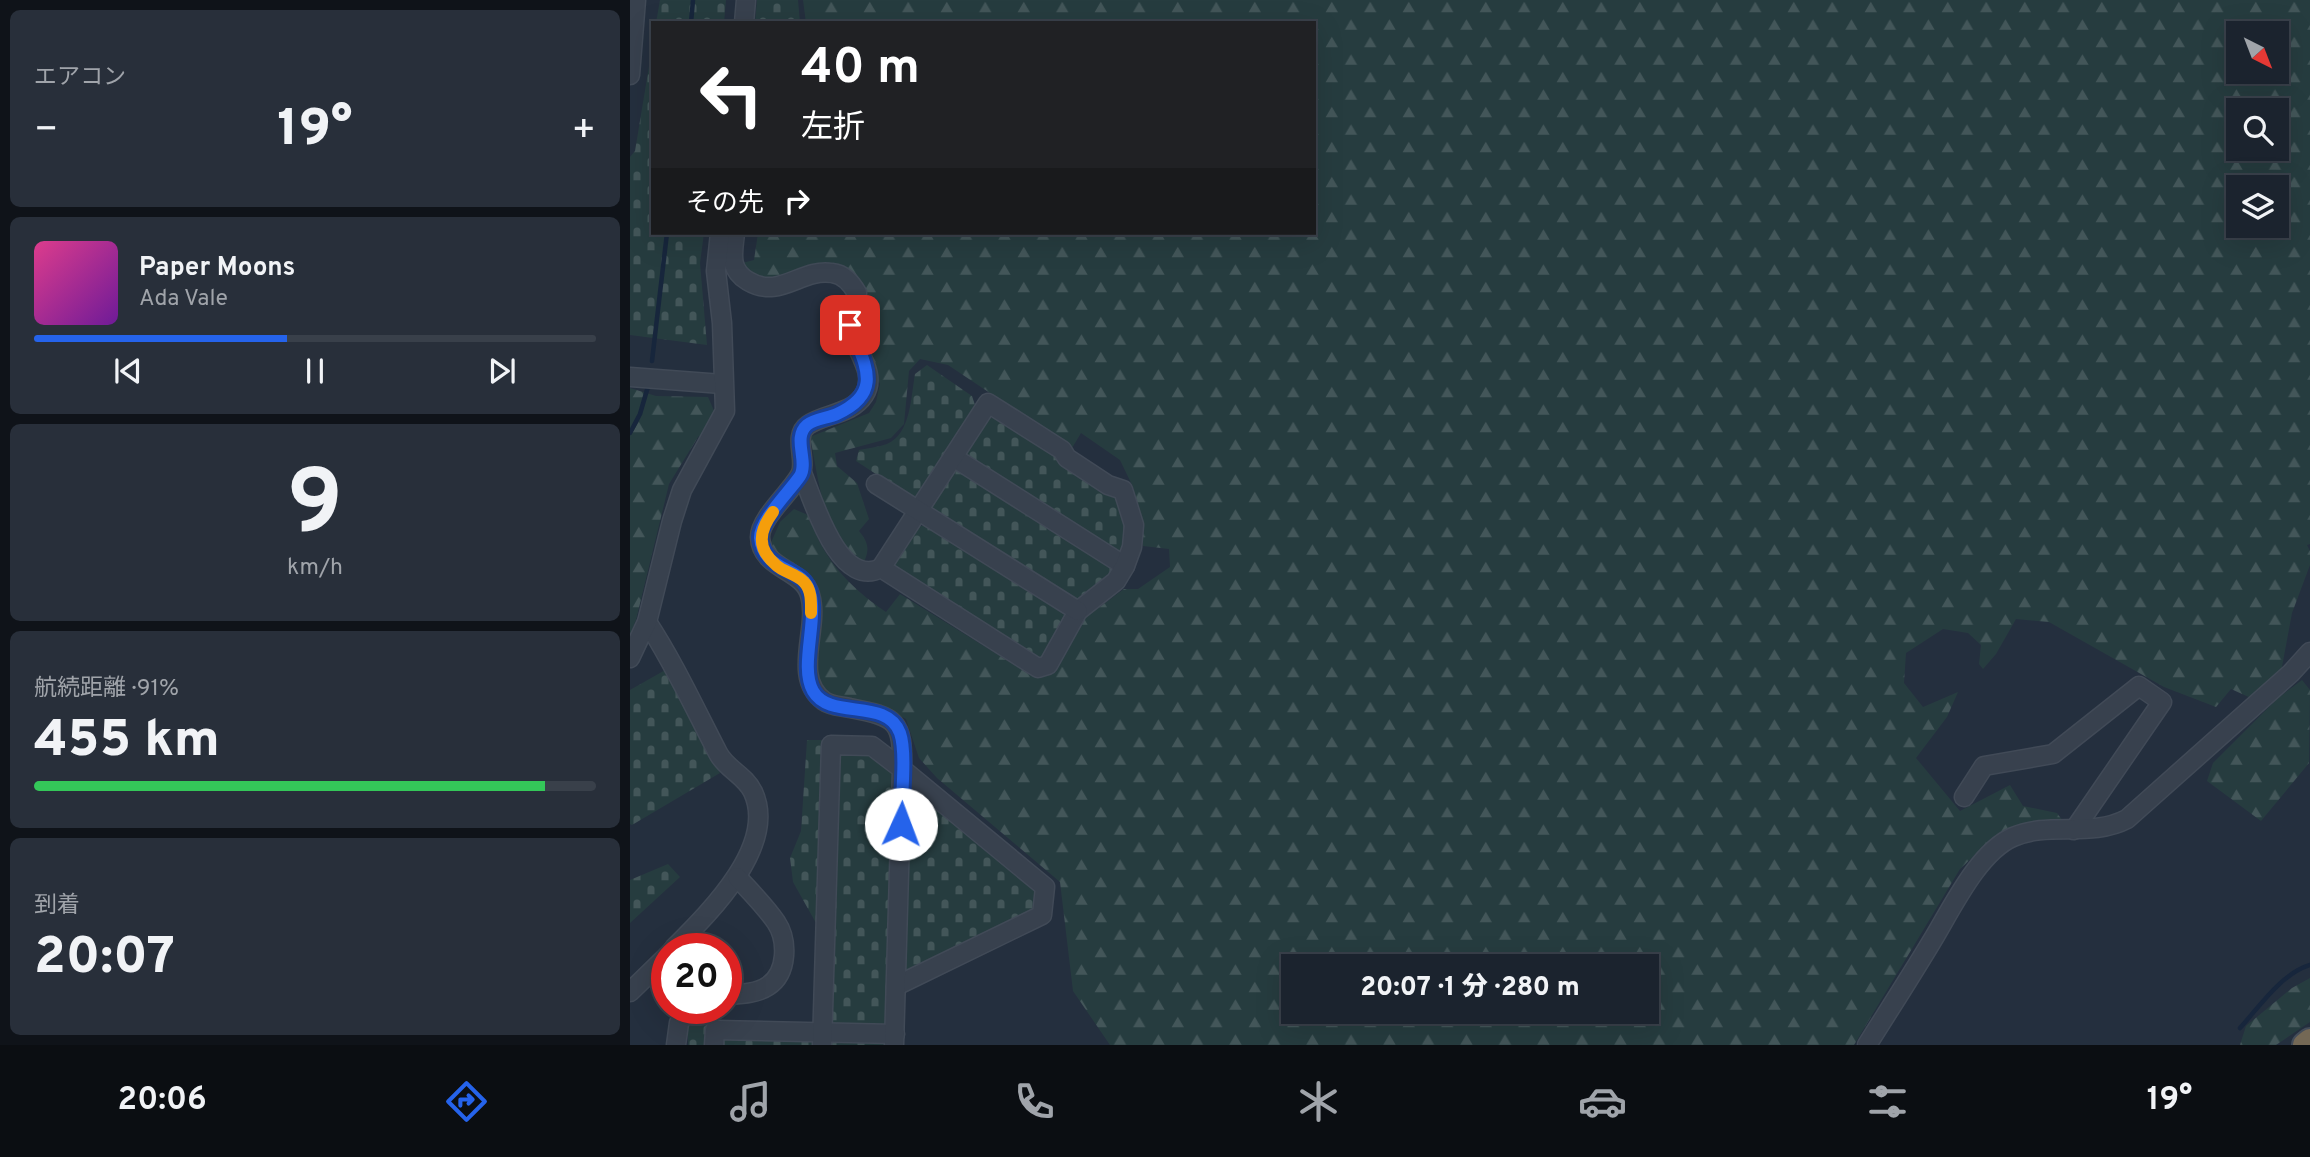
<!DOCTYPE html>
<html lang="ja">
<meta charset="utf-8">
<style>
:root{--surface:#1b232e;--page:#282f3a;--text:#f1f3f6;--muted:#a0a4aa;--line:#39404a;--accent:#2563eb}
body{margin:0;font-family:Overpass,"Noto Sans JP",sans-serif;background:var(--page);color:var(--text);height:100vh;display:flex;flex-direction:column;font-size:26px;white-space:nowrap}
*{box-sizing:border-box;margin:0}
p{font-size:23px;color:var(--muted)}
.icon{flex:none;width:38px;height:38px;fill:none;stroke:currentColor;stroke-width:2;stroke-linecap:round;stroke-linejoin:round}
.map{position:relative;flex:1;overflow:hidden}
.side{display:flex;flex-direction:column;gap:10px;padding:10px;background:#0f1319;width:630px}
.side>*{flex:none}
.hud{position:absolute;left:21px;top:21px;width:665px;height:214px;border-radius:0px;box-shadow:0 7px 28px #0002,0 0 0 2px var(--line);background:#202124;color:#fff;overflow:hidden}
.needle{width:46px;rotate:138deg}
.buttons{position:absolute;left:1596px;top:21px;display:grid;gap:14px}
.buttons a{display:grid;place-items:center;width:63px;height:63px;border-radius:0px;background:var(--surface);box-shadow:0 7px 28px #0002,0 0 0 2px var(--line);font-size:35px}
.speed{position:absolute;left:21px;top:933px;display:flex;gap:14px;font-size:35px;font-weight:700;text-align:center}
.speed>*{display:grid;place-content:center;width:91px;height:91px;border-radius:50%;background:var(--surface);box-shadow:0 7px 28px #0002,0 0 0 2px var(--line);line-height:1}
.speed .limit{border:10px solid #d22;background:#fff;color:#111}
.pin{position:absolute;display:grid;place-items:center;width:60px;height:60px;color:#fff;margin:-30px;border-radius:14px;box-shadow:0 4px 10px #0006}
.me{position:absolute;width:77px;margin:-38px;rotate:2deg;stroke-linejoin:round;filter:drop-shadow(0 0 5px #0008)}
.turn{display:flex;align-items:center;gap:24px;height:147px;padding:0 35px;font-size:32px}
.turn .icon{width:91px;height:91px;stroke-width:2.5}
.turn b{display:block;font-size:49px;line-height:60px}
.then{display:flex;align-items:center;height:66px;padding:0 35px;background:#0003;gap:14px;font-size:26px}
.big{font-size:52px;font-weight:800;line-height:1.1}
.side .tile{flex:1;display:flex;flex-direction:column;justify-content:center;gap:10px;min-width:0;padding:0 24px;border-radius:10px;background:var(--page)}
.side .dial{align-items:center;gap:0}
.dial b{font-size:91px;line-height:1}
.song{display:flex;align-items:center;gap:21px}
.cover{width:84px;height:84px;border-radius:10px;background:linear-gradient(135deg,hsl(330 70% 55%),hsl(280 70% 35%))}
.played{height:7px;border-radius:4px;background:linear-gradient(90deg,var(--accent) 45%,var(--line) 45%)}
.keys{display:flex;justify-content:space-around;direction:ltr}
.heat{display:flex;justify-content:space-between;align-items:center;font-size:38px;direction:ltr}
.charge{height:10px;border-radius:5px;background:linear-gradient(90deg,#34c759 91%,var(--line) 0)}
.trip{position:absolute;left:651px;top:954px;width:378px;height:70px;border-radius:0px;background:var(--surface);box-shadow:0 7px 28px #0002,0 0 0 2px var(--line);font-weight:800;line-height:70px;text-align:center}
.tabs{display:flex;height:112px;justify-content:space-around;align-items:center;background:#0b0e12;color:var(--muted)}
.tabs .icon{width:49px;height:49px}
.tabs .on{color:var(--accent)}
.tabs b{font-size:32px;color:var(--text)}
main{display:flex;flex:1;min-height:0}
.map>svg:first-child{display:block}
.forest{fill:url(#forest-firs);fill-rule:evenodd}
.cemetery{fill:url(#cemetery-stones)}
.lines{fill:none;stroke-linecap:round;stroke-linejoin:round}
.stream{stroke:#17263c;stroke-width:4.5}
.minor-casing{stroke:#414a57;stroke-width:21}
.highway-casing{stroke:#434c59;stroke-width:28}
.minor{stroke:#38414e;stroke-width:18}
.highway{stroke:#746855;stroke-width:24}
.route-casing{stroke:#184099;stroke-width:18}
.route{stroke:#2563eb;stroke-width:12}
.slow{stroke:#f59e0b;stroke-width:12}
</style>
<main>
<section class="side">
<div class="tile"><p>エアコン</p>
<div class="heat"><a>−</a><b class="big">19°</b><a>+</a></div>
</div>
<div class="tile">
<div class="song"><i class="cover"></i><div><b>Paper Moons</b><p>Ada Vale</p></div></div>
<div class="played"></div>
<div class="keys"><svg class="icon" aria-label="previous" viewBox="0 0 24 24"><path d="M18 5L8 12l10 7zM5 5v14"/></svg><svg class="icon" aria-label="pause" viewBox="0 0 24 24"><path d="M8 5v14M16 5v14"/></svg><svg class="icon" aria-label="next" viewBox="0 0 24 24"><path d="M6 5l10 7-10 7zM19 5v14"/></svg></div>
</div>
<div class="tile dial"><b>9</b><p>km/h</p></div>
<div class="tile"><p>航続距離 · 91%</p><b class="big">455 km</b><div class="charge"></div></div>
<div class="tile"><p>到着</p><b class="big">20:07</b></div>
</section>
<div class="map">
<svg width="1680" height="1045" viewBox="0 0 1680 1045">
<defs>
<pattern id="forest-firs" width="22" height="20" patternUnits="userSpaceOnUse" patternTransform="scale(1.75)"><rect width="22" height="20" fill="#263c3f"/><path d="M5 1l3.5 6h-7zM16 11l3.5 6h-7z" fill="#435659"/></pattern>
<pattern id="cemetery-stones" width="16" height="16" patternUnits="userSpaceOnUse" patternTransform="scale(1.75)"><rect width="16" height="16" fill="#263c3f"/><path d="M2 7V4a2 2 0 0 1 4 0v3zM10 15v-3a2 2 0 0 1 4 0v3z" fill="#435659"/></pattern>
</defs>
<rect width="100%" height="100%" fill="#242f3e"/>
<g class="forest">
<path d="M 173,0 L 1680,0 L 1680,544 L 1677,545 L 1680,551 L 1680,565 L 1662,613 L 1651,672 L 1621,698 L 1601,689 L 1586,707 L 1534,687 L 1419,622 L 1386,619 L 1366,654 L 1353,669 L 1349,664 L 1351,645 L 1338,633 L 1313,629 L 1276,653 L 1274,683 L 1293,707 L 1328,692 L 1317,717 L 1286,758 L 1330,811 L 1380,785 L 1393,806 L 1427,813 L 1432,820 L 1399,822 L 1363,838 L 1330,869 L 1224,1045 L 480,1045 L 443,991 L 430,882 L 307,778 L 289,758 L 276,719 L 245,703 L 202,696 L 189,689 L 184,673 L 188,656 L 188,608 L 184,583 L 172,572 L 150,562 L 140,545 L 150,522 L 164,509 L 178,515 C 194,560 217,585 256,612 L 270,594 L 402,676 L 424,668 L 452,620 L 494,589 L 508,589 L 540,567 L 539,549 L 513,546 L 503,487 L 490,460 L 451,433 L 442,448 L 318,365 L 290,359 L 279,371 L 274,424 L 261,438 L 205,453 L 207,466 L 227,483 L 239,519 L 229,531 C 238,542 240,549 234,562 C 194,550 188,473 180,437 L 239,413 L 246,402 L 250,384 L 225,324 L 227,280 L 137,281 L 122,276 L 112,263 L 124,260 L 128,233 L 684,233 L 684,23 L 176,23 ZM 1608,33 L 1647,33 L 1647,72 L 1608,72 ZM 1608,110 L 1647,110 L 1647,149 L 1608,149 ZM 1608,187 L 1647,187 L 1647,226 L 1608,226 ZM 663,966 L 1017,966 L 1017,1012 L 663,1012 Z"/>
<polygon points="0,388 26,396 78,397 85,413 78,431 68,437 39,484 6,620 0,635"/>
<polygon points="1672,680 1680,690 1679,763 1631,821 1577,781 1583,763 1648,698"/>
<polygon points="1680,978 1680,1022 1646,1045 1610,1045 1616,1026 1662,988"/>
</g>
<g class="cemetery">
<polygon points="30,0 96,0 94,23 26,23"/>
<polygon points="127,0 168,0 170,23 125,23"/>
<polygon points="23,42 23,233 74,233 70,263 77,345 0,335 0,157 5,151"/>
<path d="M 297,365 L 342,396 L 346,408 L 290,496 L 281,497 L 226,461 L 229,450 C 238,448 248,447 257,444 C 281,434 281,396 285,374 Z"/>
<polygon points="365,417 487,497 498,525 497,549 486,554 339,461 334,448 353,420"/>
<polygon points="333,470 482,566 483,577 454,600 442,599 302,512 300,501 320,471"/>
<polygon points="295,525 435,610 439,620 415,661 407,661 266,571 262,564 284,528"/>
<polygon points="37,669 90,773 2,825 0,824 0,690"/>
<polygon points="177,740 241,740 423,887 420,921 282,987 272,995 271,1045 58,1045 58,1023 185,1022 186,923 163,882 160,858 171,831"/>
<polygon points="38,864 50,877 0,923 0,880"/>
</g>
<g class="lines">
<g class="stream">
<polyline points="61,23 63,0"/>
<polyline points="22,361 37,233"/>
<polyline points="0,433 10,414 19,383"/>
<path d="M 1610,1028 C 1630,1006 1651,974 1680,965"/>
</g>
<defs>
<g id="minor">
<polyline points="114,23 116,0"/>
<polyline points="0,75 6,0"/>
<path d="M 105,233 C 103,253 98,269 118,281 C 150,300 171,268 202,273 C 214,274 221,283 227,293 C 225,302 220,314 220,324 C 221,347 249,372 234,395 C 221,415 195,413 178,425 C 162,436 178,461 170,475 C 161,492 130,518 130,537 C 131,569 173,569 180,595 C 190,628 161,677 194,701 C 201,706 211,706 220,708 C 267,717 273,721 272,769 L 415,887 L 412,915 L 266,986"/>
<polyline points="0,377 92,384"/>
<polyline points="323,457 495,566"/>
<path d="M 172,473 C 183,500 209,590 251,568 L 358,403 L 432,450 L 437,458 L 478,485 L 493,490 L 504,525 L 502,547 L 495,566 L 486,581 L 448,611 L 418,665 L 408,668 L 251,568"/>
<polyline points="246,484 448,611"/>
<path d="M 17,622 C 44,663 65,709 88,753 C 96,769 115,775 123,792 C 148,846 78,914 44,948"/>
<polyline points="0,658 17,622 42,521 52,490 95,411 92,323 86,271 90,233"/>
<polyline points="1334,797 1354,766 1423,754 1509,686 1532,702 1444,830"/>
<polyline points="0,992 37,956"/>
<path d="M 96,995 C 110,994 126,994 138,986 C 158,973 158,940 146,922 C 135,906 120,891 107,877"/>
<polyline points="46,1045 49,1023 58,1008"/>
<polyline points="84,1045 85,1030 265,1034"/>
<polyline points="192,1045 201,745 242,746 272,769 264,1045"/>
<path d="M 1237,1045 C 1259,1010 1281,976 1302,941 C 1321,910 1348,852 1383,837 C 1419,821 1461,838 1497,819 L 1661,673 L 1680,652"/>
</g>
<polyline id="highway" points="1675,1045 1680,1041"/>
</defs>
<use href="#minor" class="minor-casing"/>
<use href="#highway" class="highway-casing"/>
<use href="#minor" class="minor"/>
<use href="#highway" class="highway"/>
</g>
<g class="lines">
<defs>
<path id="route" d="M 220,325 C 234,364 255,392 207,414 C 198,418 184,419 177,425 C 162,438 179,462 170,476 C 160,491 129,521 130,538 C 133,567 161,567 174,581 C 195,605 167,663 183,691 C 200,721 257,697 270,733 C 277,753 271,801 271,824"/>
</defs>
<use href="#route" class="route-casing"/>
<use href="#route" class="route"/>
<path class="slow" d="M 143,512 C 129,531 126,548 146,565 C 153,572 167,574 174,582 C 182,590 181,603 181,613"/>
</g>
</svg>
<div class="buttons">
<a><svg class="needle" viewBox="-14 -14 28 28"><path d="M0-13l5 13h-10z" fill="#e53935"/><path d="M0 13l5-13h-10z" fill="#a0a4aa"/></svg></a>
<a><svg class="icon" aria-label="search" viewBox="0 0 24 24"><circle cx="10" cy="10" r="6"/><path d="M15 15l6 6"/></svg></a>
<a><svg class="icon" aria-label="layers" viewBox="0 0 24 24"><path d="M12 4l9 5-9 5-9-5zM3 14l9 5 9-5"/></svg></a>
</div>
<div class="speed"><div class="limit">20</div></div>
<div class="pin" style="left:220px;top:325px;background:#d93025"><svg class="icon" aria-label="arrive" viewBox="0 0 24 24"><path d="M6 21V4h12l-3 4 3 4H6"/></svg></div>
<svg class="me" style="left:271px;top:824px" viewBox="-20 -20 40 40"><circle r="19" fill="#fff"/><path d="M0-13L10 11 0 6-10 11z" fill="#2563eb"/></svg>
<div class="trip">20:07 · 1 分 · 280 m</div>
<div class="hud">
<div class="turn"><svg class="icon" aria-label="left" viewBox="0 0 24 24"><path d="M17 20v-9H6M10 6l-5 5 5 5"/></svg><div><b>40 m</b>左折</div></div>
<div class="then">その先<svg class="icon" aria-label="right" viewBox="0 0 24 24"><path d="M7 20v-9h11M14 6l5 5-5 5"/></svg></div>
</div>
</div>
</main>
<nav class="tabs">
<b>20:06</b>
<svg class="icon on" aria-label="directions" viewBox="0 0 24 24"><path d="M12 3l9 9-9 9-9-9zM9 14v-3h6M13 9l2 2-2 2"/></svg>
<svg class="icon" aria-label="music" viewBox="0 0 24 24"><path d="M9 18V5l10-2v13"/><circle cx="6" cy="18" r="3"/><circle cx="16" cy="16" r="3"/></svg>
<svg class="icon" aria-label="phone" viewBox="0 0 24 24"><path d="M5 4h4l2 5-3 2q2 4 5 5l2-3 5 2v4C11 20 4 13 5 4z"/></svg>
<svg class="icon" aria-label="climate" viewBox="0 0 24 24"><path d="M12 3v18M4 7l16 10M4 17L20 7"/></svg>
<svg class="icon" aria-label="car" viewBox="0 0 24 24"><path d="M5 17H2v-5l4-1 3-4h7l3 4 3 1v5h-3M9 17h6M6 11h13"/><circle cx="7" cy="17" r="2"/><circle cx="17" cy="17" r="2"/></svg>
<svg class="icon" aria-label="filters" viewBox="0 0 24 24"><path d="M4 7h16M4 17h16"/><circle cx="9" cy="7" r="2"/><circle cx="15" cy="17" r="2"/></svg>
<b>19°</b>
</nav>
